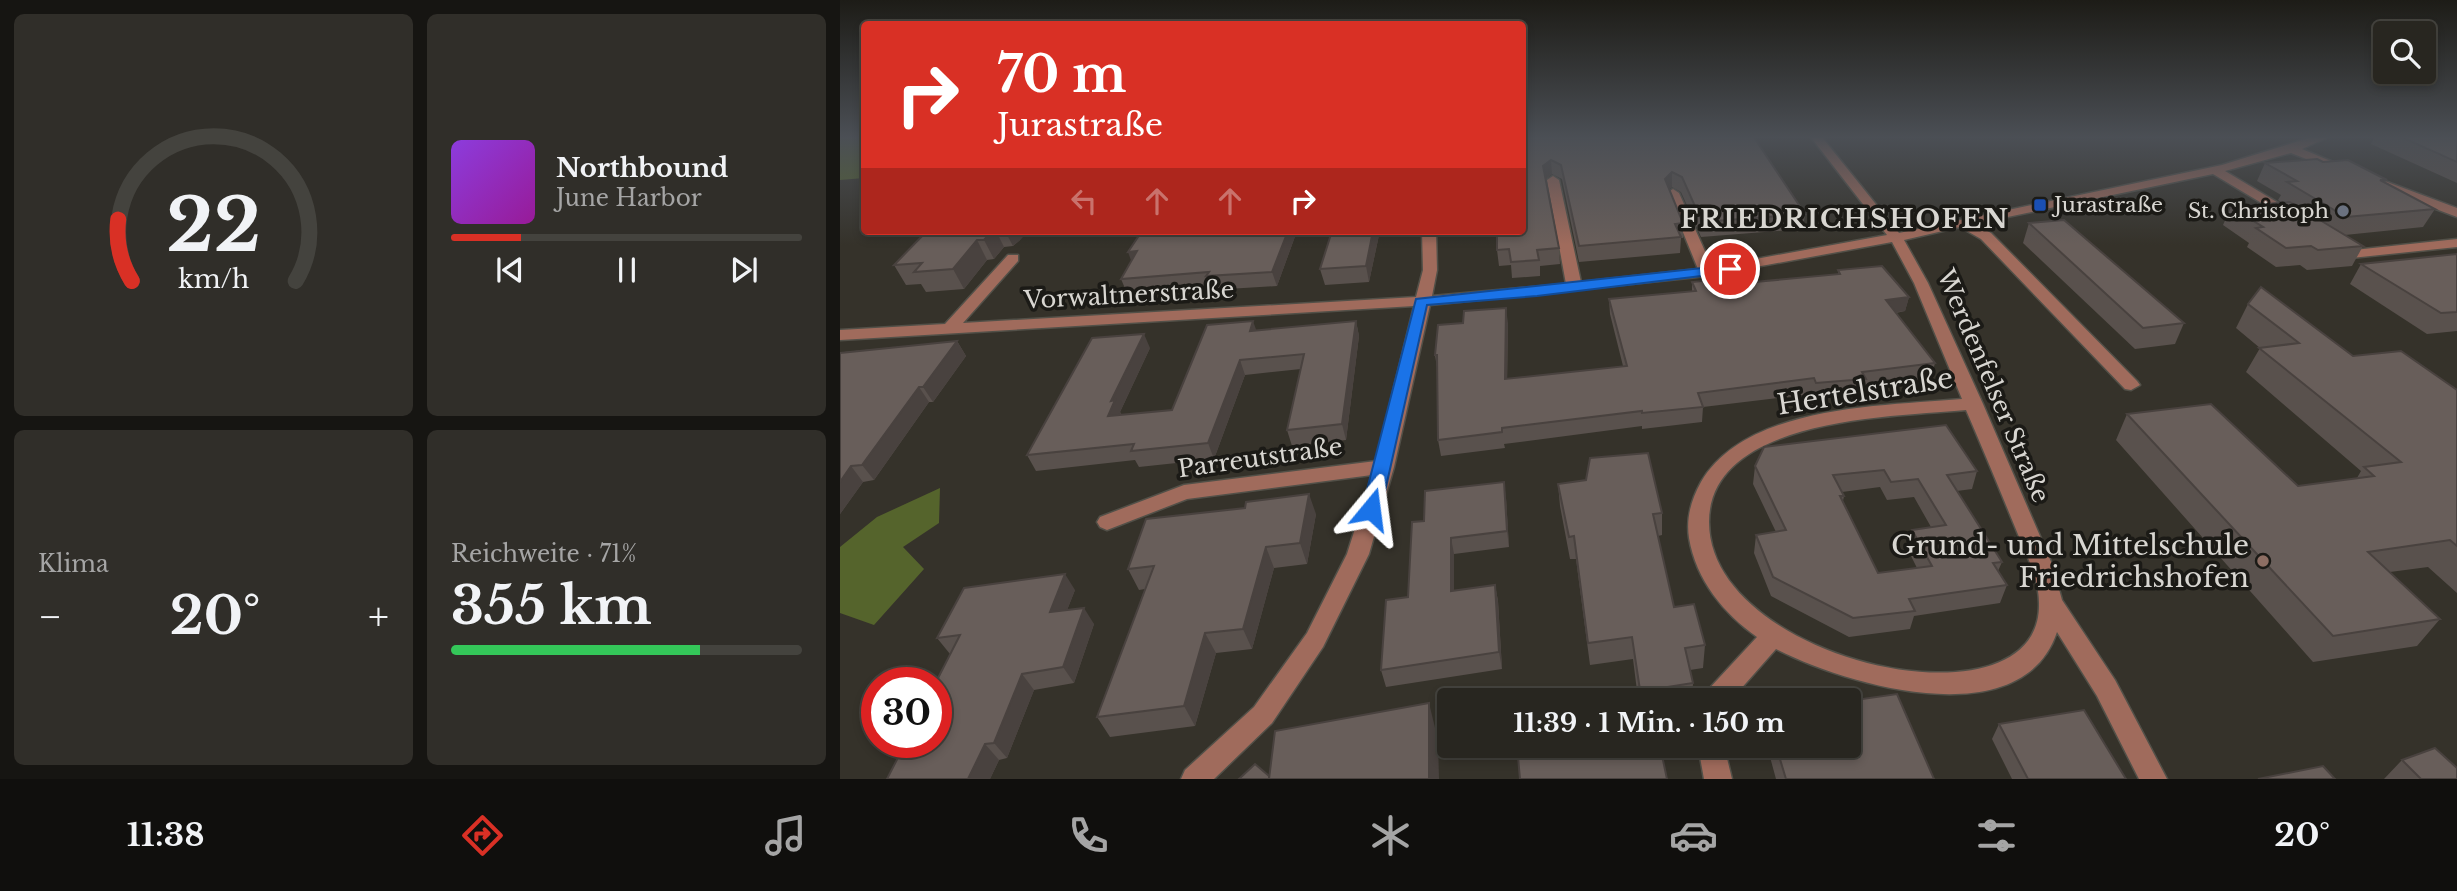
<!DOCTYPE html>
<html lang="de">
<meta charset="utf-8">
<style>
:root{--surface:#282620;--page:#302e29;--text:#f1f3f6;--muted:#a5a5a5;--line:#44433e;--accent:#d93025}
body{margin:0;font-family:"Libre Baskerville",serif;background:var(--page);color:var(--text);height:100vh;display:flex;flex-direction:column;font-size:26px;white-space:nowrap}
*{box-sizing:border-box;margin:0}
p{font-size:23px;color:var(--muted)}
.icon{flex:none;width:38px;height:38px;fill:none;stroke:currentColor;stroke-width:2;stroke-linecap:round;stroke-linejoin:round}
.map{position:relative;flex:1;overflow:hidden}
.drawer{display:flex;flex-direction:column;gap:14px;padding:14px;background:#161512;width:840px}
.drawer>*{flex:none}
.hud{position:absolute;left:21px;top:21px;width:665px;height:214px;border-radius:7px;box-shadow:0 4px 10px #0003,0 0 0 2px var(--line);background:#d93025;color:#fff;overflow:hidden}
.buttons{position:absolute;left:1533px;top:21px;display:grid;gap:14px}
.buttons a{display:grid;place-items:center;width:63px;height:63px;border-radius:7px;background:var(--surface);box-shadow:0 4px 10px #0003,0 0 0 2px var(--line);font-size:35px}
.speed{position:absolute;left:21px;top:667px;display:flex;gap:14px;font-size:35px;font-weight:700;text-align:center}
.speed>*{display:grid;place-content:center;width:91px;height:91px;border-radius:50%;background:var(--surface);box-shadow:0 4px 10px #0003,0 0 0 2px var(--line);line-height:1}
.speed .limit{border:10px solid #d22;background:#fff;color:#111}
.pin{position:absolute;display:grid;place-items:center;width:60px;height:60px;color:#fff;margin:-30px;border:4px solid #fff;border-radius:50%;box-shadow:0 2px 7px #0007}
.me{position:absolute;width:77px;margin:-38px;rotate:16deg;stroke-linejoin:round;filter:drop-shadow(0 0 5px #0008)}
.turn{display:flex;align-items:center;gap:24px;height:147px;padding:0 21px;font-size:32px}
.turn .icon{width:91px;height:91px;stroke-width:2.5}
.turn b{display:block;font-size:49px;line-height:60px}
.lanes{display:flex;align-items:center;height:66px;padding:0 21px;background:#0003;justify-content:center;gap:35px;direction:ltr}
.lanes .off{opacity:.35}
.big{font-size:52px;font-weight:700;line-height:1.1}
.drawer .card{flex:1;display:flex;flex-direction:column;justify-content:center;gap:10px;min-width:0;padding:0 24px;border-radius:10px;background:var(--page)}
.drawer .dial{align-items:center;gap:0}
.dial svg{height:182px;overflow:visible;fill:none;stroke:var(--line);stroke-width:7;stroke-linecap:round;text-anchor:middle}
.dial text{fill:var(--text);stroke:none}
.song{display:flex;align-items:center;gap:21px}
.cover{width:84px;height:84px;border-radius:10px;background:linear-gradient(135deg,hsl(270 70% 55%),hsl(300 70% 35%))}
.played{height:7px;border-radius:4px;background:linear-gradient(90deg,var(--accent) 20%,var(--line) 20%)}
.keys{display:flex;justify-content:space-around;direction:ltr}
.heat{display:flex;justify-content:space-between;align-items:center;font-size:38px;direction:ltr}
.charge{height:10px;border-radius:5px;background:linear-gradient(90deg,#34c759 71%,var(--line) 0)}
.drawer .tiles{flex:1;display:grid;gap:14px;grid-template-columns:repeat(2,1fr)}
.trip{position:absolute;left:597px;top:688px;width:424px;height:70px;border-radius:7px;background:var(--surface);box-shadow:0 4px 10px #0003,0 0 0 2px var(--line);font-weight:700;line-height:70px;text-align:center}
.dock{display:flex;height:112px;justify-content:space-around;align-items:center;background:#100f0d;color:var(--muted)}
.dock .icon{width:49px;height:49px}
.dock .current{color:var(--accent)}
.dock b{font-size:32px;color:var(--text)}
main{display:flex;flex:1;min-height:0}
.map>svg:first-child{display:block}
.green{fill:#55642c}
.lines{fill:none;stroke-linecap:round;stroke-linejoin:round}
.minor-casing{stroke:#525048;stroke-width:3}
.minor{fill:#a06b5c;fill-rule:evenodd}
.wall{fill:#59514d;fill-rule:evenodd}
.shaded-wall{fill:#49423f}
.building{fill:#685e5a;stroke:#49423f;stroke-width:2;fill-rule:evenodd}
.route{fill:#1a73e8;stroke:#114b97;stroke-width:2}
.transit-dot{fill:#1a4fb4;stroke:#1b1a16;stroke-width:2.5}
.worship-dot{fill:#6b7280;stroke:#1b1a16;stroke-width:2.5}
.education-dot{fill:#8d6e63;stroke:#1b1a16;stroke-width:2.5}
.labels{text-anchor:middle;stroke-width:7;stroke-linejoin:round;paint-order:stroke}
.far-poi-label{font-size:21px;fill:#d8d6d1;stroke:#1b1a16;text-anchor:start}
.street-label{font-size:24px;fill:#d8d6d1;stroke:#1b1a16}
.far-district-label{font-size:26px;font-weight:bold;letter-spacing:2px;fill:#d8d6d1;stroke:#1b1a16}
.near-street-label{font-size:28px;fill:#d8d6d1;stroke:#1b1a16}
.near-poi-label{font-size:28px;fill:#d8d6d1;stroke:#1b1a16;text-anchor:end}
</style>
<main>
<section class="drawer">
<div class="tiles">
<div class="card dial"><svg viewBox="0 0 100 80">
<path d="M14 69A42 42 0 1 1 86 69"/>
<path d="M14 69A42 42 0 0 1 8 42" stroke="#d93025"/>
<text x="50" y="56" font-size="32" font-weight="700">22</text>
<text x="50" y="72" font-size="11">km/h</text>
</svg></div>
<div class="card">
<div class="song"><i class="cover"></i><div><b>Northbound</b><p>June Harbor</p></div></div>
<div class="played"></div>
<div class="keys"><svg class="icon" aria-label="previous" viewBox="0 0 24 24"><path d="M18 5L8 12l10 7zM5 5v14"/></svg><svg class="icon" aria-label="pause" viewBox="0 0 24 24"><path d="M8 5v14M16 5v14"/></svg><svg class="icon" aria-label="next" viewBox="0 0 24 24"><path d="M6 5l10 7-10 7zM19 5v14"/></svg></div>
</div>
<div class="card"><p>Klima</p>
<div class="heat"><a>−</a><b class="big">20°</b><a>+</a></div>
</div>
<div class="card"><p>Reichweite · 71%</p><b class="big">355 km</b><div class="charge"></div></div>
</div>
</section>
<div class="map">
<svg width="1617" height="779" viewBox="0 0 1617 779">
<rect width="100%" height="100%" fill="#35322a"/>
<g class="green">
<polygon points="0,136 24,136 24,178 0,180"/>
<polygon points="100,488 99,523 63,547 84,569 34,625 0,613 0,547 37,517"/>
</g>
<g class="lines">
<defs>
<g id="minor">
<path d="M 970,136 L 981,136 L 1059,233 L 1382,165 L 1475,136 L 1491,136 L 1462,149 L 1512,170 L 1502,173 L 1451,153 L 1385,171 L 1455,213 L 1455,219 L 1450,220 L 1373,174 L 1134,224 L 1151,233 L 1297,381 L 1300,385 L 1291,390 L 1285,389 L 1141,239 L 1120,227 L 1064,240 L 1088,283 L 1143,404 L 1212,564 L 1222,600 L 1275,680 L 1327,779 L 1299,779 L 1257,696 L 1217,632 C 1182,737 1006,685 936,649 L 891,700 L 862,700 L 866,692 L 917,637 C 884,614 856,580 849,538 C 846,518 851,500 861,482 C 906,405 1043,406 1122,399 L 1074,283 L 1052,242 L 867,276 L 590,305 L 554,467 L 529,554 L 483,647 L 432,723 L 374,779 L 341,779 L 345,770 L 414,707 L 467,633 L 507,554 L 532,475 L 347,499 L 267,530 L 260,527 L 257,522 L 260,517 L 344,485 L 536,461 L 574,306 L 0,340 L 0,330 L 105,324 L 168,255 L 178,255 L 178,261 L 123,323 L 576,297 L 583,270 L 582,231 L 596,231 L 597,270 L 592,296 L 726,284 L 707,180 L 713,176 L 719,180 L 741,282 L 858,269 L 827,193 L 833,189 L 839,193 L 872,267 L 1047,235 ZM 1126,410 C 1143,449 1159,488 1175,527 C 1184,550 1199,577 1199,603 C 1203,735 869,663 869,522 C 869,417 1053,417 1126,410 Z"/>
<polygon points="1542,180 1617,208 1617,217 1538,187 1538,181"/>
<polygon points="1617,239 1617,247 1511,258 1493,247 1500,243 1514,250"/>
<polygon points="858,746 884,746 892,779 864,779"/>
</g>
</defs>
<use href="#minor" class="minor-casing"/>
<use href="#minor" class="minor"/>
</g>
<g class="wall">
<polygon points="682,136 913,136 965,214 963,229 861,237 841,192 832,187 829,189 843,223 843,238 841,238 840,253 739,262 722,179 712,174 706,179 719,248 720,264 700,266 700,276 672,278 671,265 659,266 657,250"/>
<polygon points="1535,136 1617,136 1617,183 1531,144"/>
<polygon points="1483,162 1547,180 1545,183 1595,209 1583,227 1505,235 1523,246 1512,266 1467,270 1460,265 1436,267 1407,247 1409,243 1383,225 1391,207 1441,202 1438,200 1441,195 1417,181 1425,163"/>
<polygon points="1189,223 1344,323 1335,344 1295,349 1183,243"/>
<polygon points="99,231 188,231 180,240 173,246 164,247 154,259 147,260 124,289 86,292 81,284 66,285 54,265"/>
<polygon points="457,231 437,286 371,290 370,286 287,293 281,279"/>
<polygon points="492,231 542,235 539,235 529,282 485,285 480,269"/>
<polygon points="1617,254 1617,331 1587,334 1510,284 1521,264"/>
<polygon points="998,270 1069,297 1065,311 1056,313 1095,363 1091,378 1024,386 1023,394 974,399 971,394 863,407 862,422 802,429 802,426 664,444 665,448 601,456 598,440 597,368 595,355 668,323 667,379 783,366 770,314 769,299 852,292 852,282 904,283 998,274"/>
<polygon points="1408,304 1513,356 1617,390 1617,593 1588,567 1550,572 1600,619 1577,646 1473,662 1276,440 1287,414 1458,486 1517,478 1521,471 1406,372 1420,348 1396,328"/>
<polygon points="516,321 519,336 506,440 452,446 447,430 461,369 405,375 374,459 299,467 295,460 196,471 187,455 310,348 280,412 282,415 332,410 416,331"/>
<polygon points="117,341 126,356 93,402 89,402 34,480 23,482 0,514 4,352"/>
<path d="M 915,466 L 1137,471 L 1132,489 L 1117,491 L 1162,562 L 1158,571 L 1167,585 L 1160,603 L 1074,616 L 1070,629 L 1009,637 L 931,596 L 914,553 L 916,535 L 936,532 L 913,484 ZM 1040,487 L 1047,500 L 1074,497 L 1091,527 L 1072,530 L 1067,548 L 1077,568 L 1038,573 L 1003,501 L 1004,496 L 1002,492 Z"/>
<polygon points="718,484 822,513 822,535 818,536 834,607 865,645 863,668 850,670 853,683 852,700 742,700 797,691 793,659 750,665 736,559 730,559 720,506"/>
<polygon points="666,498 669,547 614,554 614,591 655,585 658,601 662,669 546,687 541,670 568,597 584,521"/>
<polygon points="476,514 467,564 434,568 412,649 376,653 355,726 270,737 257,717 305,589 299,590 288,569"/>
<polygon points="235,590 227,610 254,624 234,683 194,690 167,758 159,760 150,779 110,654 97,638"/>
<polygon points="1159,724 1286,779 1172,779 1152,739"/>
<polygon points="927,746 1008,746 1094,779 936,779"/>
<polygon points="1562,760 1617,779 1544,779"/>
</g>
<g class="shaded-wall">
<polygon points="711,160 712,174 704,180 703,166"/>
<polygon points="832,172 832,187 825,194 825,179"/>
<polygon points="152,231 156,231 164,247 154,259 144,240"/>
<polygon points="165,231 188,231 180,240 173,246"/>
<polygon points="448,231 457,231 437,286 432,272"/>
<polygon points="533,231 542,231 542,235 539,235 529,282 526,266"/>
<polygon points="137,240 147,260 124,289 113,269"/>
<polygon points="297,251 293,266 288,252"/>
<polygon points="1069,297 1065,311 1043,314 1046,300"/>
<polygon points="666,308 668,323 667,395 665,379"/>
<polygon points="413,321 418,335 410,331"/>
<polygon points="516,321 519,336 506,440 502,424"/>
<polygon points="304,334 310,348 280,412 282,416 268,416 271,401"/>
<polygon points="117,341 126,356 93,402 83,387"/>
<polygon points="400,360 405,375 374,459 368,443"/>
<polygon points="79,387 89,402 34,480 22,465"/>
<polygon points="11,466 23,482 0,514 0,482"/>
<polygon points="664,482 666,498 669,547 667,531"/>
<polygon points="469,494 476,514 467,564 460,543"/>
<polygon points="611,538 614,554 614,607 611,591"/>
<polygon points="426,547 434,568 412,649 403,629"/>
<polygon points="225,574 235,590 220,628 210,612"/>
<polygon points="655,585 658,601 662,669 659,652"/>
<polygon points="244,608 254,624 234,683 223,667"/>
<polygon points="365,633 376,653 355,726 344,706"/>
<polygon points="182,674 194,690 167,758 154,743"/>
<polygon points="589,703 598,740 599,779 589,779"/>
<polygon points="145,744 159,760 150,779 128,779"/>
</g>
<g class="building">
<polygon points="682,136 913,136 965,214 862,222 842,177 832,172 825,179 843,223 835,224 841,237 739,246 721,165 711,160 703,166 719,248 697,250 699,260 671,262 669,249 657,250 657,231 682,231"/>
<polygon points="1559,136 1617,136 1617,162"/>
<polygon points="1477,159 1483,162 1508,160 1547,180 1540,180 1595,209 1506,217 1447,182 1457,181 1425,163"/>
<polygon points="1450,202 1523,246 1478,250 1471,246 1446,248 1416,228 1423,227 1391,207"/>
<polygon points="1224,220 1344,323 1303,328 1189,223"/>
<polygon points="99,231 152,231 144,240 137,240 113,269 74,272 82,263 54,265 86,232"/>
<polygon points="302,231 448,231 432,272 366,276 369,272 281,279 297,251 288,252"/>
<polygon points="492,231 533,231 526,266 480,269"/>
<polygon points="1617,254 1617,312 1601,313 1521,264"/>
<polygon points="1042,266 1069,297 1046,300 1095,363 1022,372 1026,379 976,383 974,378 858,393 863,407 802,413 802,411 662,428 662,432 598,440 597,355 595,355 598,325 623,323 624,311 666,308 665,379 787,366 769,299 856,291 852,282 902,277 904,283 1000,274 998,270"/>
<polygon points="1421,287 1513,356 1561,351 1617,390 1617,546 1610,540 1528,552 1600,619 1493,636 1287,414 1371,404 1458,486 1534,476 1524,467 1561,462 1419,348 1459,343 1408,304"/>
<polygon points="413,321 410,331 516,321 502,424 447,430 464,354 400,360 368,443 291,451 294,444 187,455 252,338 304,334 271,401 275,400 268,416 332,410 367,325"/>
<polygon points="117,341 83,387 79,387 22,465 11,466 0,482 0,353"/>
<path d="M 1106,425 L 1137,471 L 1107,475 L 1162,562 L 1153,563 L 1167,585 L 1069,599 L 1075,611 L 1013,618 L 933,577 L 916,535 L 946,530 L 915,466 L 924,447 ZM 1044,470 L 1051,482 L 1078,479 L 1106,525 L 1072,530 L 1092,566 L 1038,573 L 1000,496 L 1004,496 L 993,475 Z"/>
<polygon points="808,453 822,513 813,514 834,607 854,604 865,645 845,648 853,683 808,690 810,700 742,700 800,690 792,637 748,643 734,536 729,537 718,484 746,480 750,458"/>
<polygon points="664,482 667,531 611,538 611,591 655,585 659,652 541,670 546,600 568,597 572,522 584,521 585,491"/>
<polygon points="469,494 460,543 426,547 403,629 365,633 344,706 257,717 314,566 288,569 306,519 405,508 406,502"/>
<polygon points="225,574 210,612 244,608 223,667 182,674 154,743 145,744 128,779 47,779 66,742 96,742 96,682 120,635 97,638 124,588"/>
<polygon points="1057,694 1094,779 946,779 936,746 1008,746 1008,701"/>
<polygon points="589,703 589,779 429,779 435,731"/>
<polygon points="1244,710 1286,779 1188,779 1159,724"/>
<polygon points="677,746 820,746 827,779 680,779"/>
<polygon points="1595,748 1617,768 1617,779 1581,779 1562,760"/>
<polygon points="415,764 429,776 429,779 399,779"/>
<polygon points="1483,766 1495,779 1418,779"/>
</g>
<linearGradient id="sky" x2="0" y2="1"><stop stop-color="#1d1c17"/><stop offset="0.56" stop-color="#4b4f55"/><stop offset="1" stop-color="#4b4f55" stop-opacity="0"/></linearGradient>
<rect width="1617" height="245" fill="url(#sky)"/>
<polygon class="route" points="890,265 896,269 894,272 697,296 587,305 541,509 538,514 525,514 522,509 576,299"/>
<rect class="transit-dot" x="1193" y="198" width="14" height="14" rx="3.5"/>
<circle class="worship-dot" cx="1503" cy="211" r="7"/>
<circle class="education-dot" cx="1423" cy="561" r="7"/>
<g class="labels">
<g class="far-poi-label">
<text x="1214" y="212">Jurastraße</text>
<text x="1489" y="218" text-anchor="end">St. Christoph</text>
</g>
<g class="street-label">
<text transform="translate(289 295) rotate(-3)" y="8">Vorwaltnerstraße</text>
<text transform="translate(1153 386) rotate(67)" y="8">Werdenfelser Straße</text>
<text transform="translate(420 458) rotate(-8)" y="8">Parreutstraße</text>
</g>
<g class="far-district-label">
<text x="1005" y="228">FRIEDRICHSHOFEN</text>
</g>
<g class="near-street-label">
<text transform="translate(1025 391) rotate(-9)" y="10">Hertelstraße</text>
</g>
<g class="near-poi-label">
<text x="1409" y="555">Grund- und Mittelschule<tspan x="1409" dy="32">Friedrichshofen</tspan></text>
</g>
</g>
</svg>
<div class="buttons">
<a><svg class="icon" aria-label="search" viewBox="0 0 24 24"><circle cx="10" cy="10" r="6"/><path d="M15 15l6 6"/></svg></a>
</div>
<div class="speed"><div class="limit">30</div></div>
<div class="pin" style="left:890px;top:269px;background:#d93025"><svg class="icon" aria-label="arrive" viewBox="0 0 24 24"><path d="M6 21V4h12l-3 4 3 4H6"/></svg></div>
<svg class="me" style="left:531px;top:509px" viewBox="-20 -20 40 40"><path d="M0-17L14 15 0 8-14 15z" fill="#1a73e8" stroke="#fff" stroke-width="4"/></svg>
<div class="trip">11:39 · 1 Min. · 150 m</div>
<div class="hud">
<div class="turn"><svg class="icon" aria-label="right" viewBox="0 0 24 24"><path d="M7 20v-9h11M14 6l5 5-5 5"/></svg><div><b>70 m</b>Jurastraße</div></div>
<div class="lanes"><svg class="icon off" aria-label="left" viewBox="0 0 24 24"><path d="M17 20v-9H6M10 6l-5 5 5 5"/></svg><svg class="icon off" aria-label="ahead" viewBox="0 0 24 24"><path d="M12 20V5M6 11l6-6 6 6"/></svg><svg class="icon off" aria-label="ahead" viewBox="0 0 24 24"><path d="M12 20V5M6 11l6-6 6 6"/></svg><svg class="icon" aria-label="right" viewBox="0 0 24 24"><path d="M7 20v-9h11M14 6l5 5-5 5"/></svg></div>
</div>
</div>
</main>
<nav class="dock">
<b>11:38</b>
<svg class="icon current" aria-label="directions" viewBox="0 0 24 24"><path d="M12 3l9 9-9 9-9-9zM9 14v-3h6M13 9l2 2-2 2"/></svg>
<svg class="icon" aria-label="music" viewBox="0 0 24 24"><path d="M9 18V5l10-2v13"/><circle cx="6" cy="18" r="3"/><circle cx="16" cy="16" r="3"/></svg>
<svg class="icon" aria-label="phone" viewBox="0 0 24 24"><path d="M5 4h4l2 5-3 2q2 4 5 5l2-3 5 2v4C11 20 4 13 5 4z"/></svg>
<svg class="icon" aria-label="climate" viewBox="0 0 24 24"><path d="M12 3v18M4 7l16 10M4 17L20 7"/></svg>
<svg class="icon" aria-label="car" viewBox="0 0 24 24"><path d="M5 17H2v-5l4-1 3-4h7l3 4 3 1v5h-3M9 17h6M6 11h13"/><circle cx="7" cy="17" r="2"/><circle cx="17" cy="17" r="2"/></svg>
<svg class="icon" aria-label="filters" viewBox="0 0 24 24"><path d="M4 7h16M4 17h16"/><circle cx="9" cy="7" r="2"/><circle cx="15" cy="17" r="2"/></svg>
<b>20°</b>
</nav>
